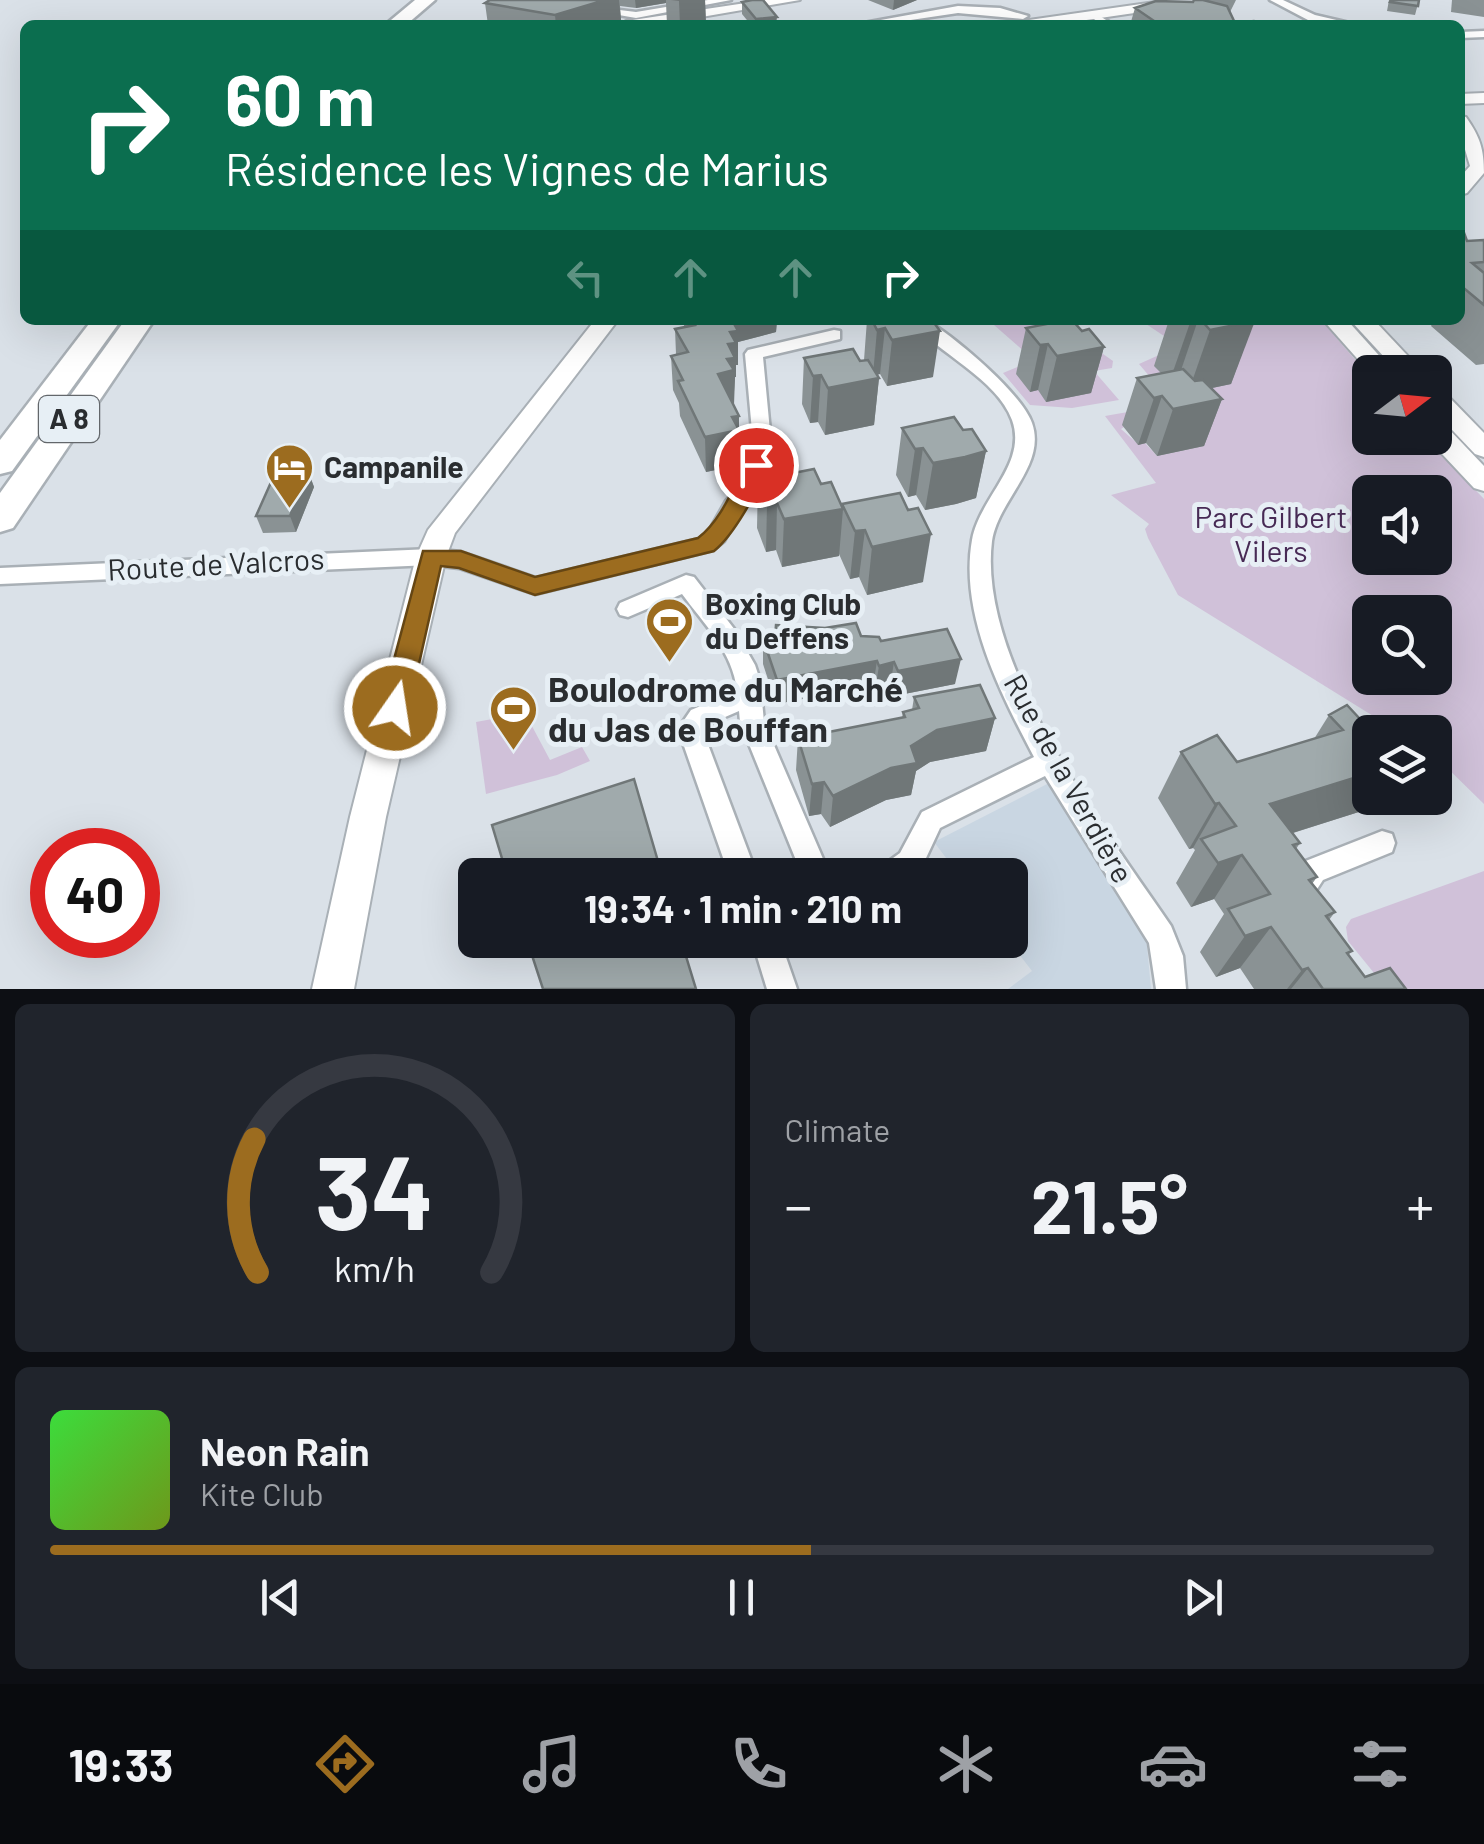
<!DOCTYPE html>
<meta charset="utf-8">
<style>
:root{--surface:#171b24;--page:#20242c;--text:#f1f3f6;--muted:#9ea1a6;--line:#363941;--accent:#9c6c1f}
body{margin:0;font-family:Barlow,sans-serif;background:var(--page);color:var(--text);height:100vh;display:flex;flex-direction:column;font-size:38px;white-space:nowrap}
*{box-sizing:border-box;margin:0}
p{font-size:32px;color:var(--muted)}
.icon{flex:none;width:55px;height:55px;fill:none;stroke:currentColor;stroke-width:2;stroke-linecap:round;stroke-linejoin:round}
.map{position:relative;height:989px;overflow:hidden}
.drawer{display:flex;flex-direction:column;gap:15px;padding:15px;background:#0d0f14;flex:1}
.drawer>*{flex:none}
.banner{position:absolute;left:20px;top:20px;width:1445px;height:305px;border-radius:15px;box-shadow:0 10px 40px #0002;background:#0b6e4f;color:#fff;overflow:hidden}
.needle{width:65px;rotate:74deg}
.tools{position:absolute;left:1352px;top:355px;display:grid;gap:20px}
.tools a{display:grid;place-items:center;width:100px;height:100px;border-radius:15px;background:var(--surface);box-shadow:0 10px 40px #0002;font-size:50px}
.speed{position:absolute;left:30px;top:828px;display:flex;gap:20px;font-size:50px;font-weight:700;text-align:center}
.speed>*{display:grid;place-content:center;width:130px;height:130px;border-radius:50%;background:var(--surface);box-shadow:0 10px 40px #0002;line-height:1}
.speed .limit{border:15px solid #d22;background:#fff;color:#111}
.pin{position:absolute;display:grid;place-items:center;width:85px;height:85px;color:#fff;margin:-42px;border:5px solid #fff;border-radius:50%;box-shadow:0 2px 10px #0007}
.me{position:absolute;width:110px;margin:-55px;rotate:13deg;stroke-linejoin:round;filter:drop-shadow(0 0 8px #0008)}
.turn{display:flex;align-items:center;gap:35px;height:210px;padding:0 40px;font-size:45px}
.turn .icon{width:130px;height:130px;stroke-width:2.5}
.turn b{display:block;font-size:70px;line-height:85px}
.lanes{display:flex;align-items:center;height:95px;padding:0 40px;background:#0003;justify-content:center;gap:50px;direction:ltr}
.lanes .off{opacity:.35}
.big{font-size:75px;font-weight:700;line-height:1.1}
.drawer .tile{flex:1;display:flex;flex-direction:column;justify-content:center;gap:15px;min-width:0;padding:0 35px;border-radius:15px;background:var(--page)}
.drawer .dial{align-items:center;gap:0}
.dial svg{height:260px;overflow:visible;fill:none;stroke:var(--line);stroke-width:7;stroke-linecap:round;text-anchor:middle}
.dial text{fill:var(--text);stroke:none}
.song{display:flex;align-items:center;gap:30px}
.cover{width:120px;height:120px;border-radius:15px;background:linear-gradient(135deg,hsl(120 70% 55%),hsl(80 70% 35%))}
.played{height:10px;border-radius:5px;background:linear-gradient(90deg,var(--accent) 55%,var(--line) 55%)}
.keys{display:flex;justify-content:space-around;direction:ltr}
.heat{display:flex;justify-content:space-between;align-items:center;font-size:55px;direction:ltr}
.drawer .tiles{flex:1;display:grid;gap:15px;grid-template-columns:1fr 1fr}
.tile:last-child{grid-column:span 2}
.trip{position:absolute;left:458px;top:858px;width:570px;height:100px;border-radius:15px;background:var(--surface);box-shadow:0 10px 40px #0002;font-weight:700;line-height:100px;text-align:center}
.tabs{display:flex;height:160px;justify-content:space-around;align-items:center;background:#090b0e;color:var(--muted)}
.tabs .icon{width:70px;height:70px}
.tabs .current{color:var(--accent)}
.tabs b{font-size:45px;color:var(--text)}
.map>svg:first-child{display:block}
.built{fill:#c9d6e2}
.green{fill:#d0c1d9;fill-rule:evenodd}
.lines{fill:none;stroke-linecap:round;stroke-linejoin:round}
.street-casing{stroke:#a9b0b6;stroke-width:5}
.secondary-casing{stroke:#a9b0b6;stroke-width:4}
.highway-casing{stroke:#a9b0b6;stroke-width:5}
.street{fill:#fff;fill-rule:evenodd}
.secondary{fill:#fff;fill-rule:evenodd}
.highway{fill:#fff;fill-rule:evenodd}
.wall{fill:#8a9294}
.shaded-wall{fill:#707778}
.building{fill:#a0aaac;stroke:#707778;stroke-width:2.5}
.route{fill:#9c6c1f;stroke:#654614;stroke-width:2.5}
.labels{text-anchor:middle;stroke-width:10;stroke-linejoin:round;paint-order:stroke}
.shield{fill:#e7eff5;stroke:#63676b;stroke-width:2.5}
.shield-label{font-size:28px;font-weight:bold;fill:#2a2d30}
.poi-label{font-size:30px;font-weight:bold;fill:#2a2d30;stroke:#e7eff5;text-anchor:start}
.park-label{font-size:30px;fill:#472a55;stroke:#e7eff5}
.street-label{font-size:30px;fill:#2a2d30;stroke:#e7eff5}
.near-poi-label{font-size:35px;font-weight:bold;fill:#2a2d30;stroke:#e7eff5;text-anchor:start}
</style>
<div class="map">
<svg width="1484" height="989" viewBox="0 0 1484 989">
<rect width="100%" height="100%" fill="#dae1e8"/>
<polygon class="built" points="1049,783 1146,935 1151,989 1008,989 1032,971 1008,940 1010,875 959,875 934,842"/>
<g class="green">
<polygon points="1013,320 1062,325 1113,361 1112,368 1094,371 1119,400 1072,408 1030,405 1003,373 1034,360 994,325"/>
<path d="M 1140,320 L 1321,320 L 1370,377 L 1370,438 L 1426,438 L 1484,499 L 1484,804 L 1435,756 L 1435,732 L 1399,732 L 1178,595 L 1148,538 L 1145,529 L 1149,524 L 1111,495 L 1156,483 L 1105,416 L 1173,404 L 1139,364 L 1179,346 ZM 1124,427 L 1203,446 L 1157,456 L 1145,443 L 1138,444 L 1121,429 ZM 1370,492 L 1435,492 L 1435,558 L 1370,558 ZM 1370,612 L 1435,612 L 1435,678 L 1370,678 Z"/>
<polygon points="525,713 550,760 582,747 590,761 557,775 486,794 476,722"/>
<polygon points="1484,871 1484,989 1387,989 1348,941 1346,927 1351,919"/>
</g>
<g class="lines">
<defs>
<g id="street">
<polygon points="708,0 731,0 636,18 590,10 595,7 636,12"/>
<polygon points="1270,0 1283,0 1315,15 1358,25 1308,20"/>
<polygon points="958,6 1000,8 1028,16 1023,19 958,13 877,25 853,25"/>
<polygon points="1095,13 1114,25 1102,25 1090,16"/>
<polygon points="1484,31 1484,37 1460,38 1460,32"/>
<path d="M 909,320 C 917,320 924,319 931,323 C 958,340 1021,393 1032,423 C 1047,465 998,500 992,541 C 977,663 1105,829 1171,926 L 1183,956 L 1186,989 L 1156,989 L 1149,943 L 1045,776 L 940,828 L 920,871 L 914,875 L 878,875 L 882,866 L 900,853 L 922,812 L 1034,757 C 1001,694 959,614 972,540 C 979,498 1028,464 1012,420 C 997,379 938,353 909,320 Z"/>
<polygon points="834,330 840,331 840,339 763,357 771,442 759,488 741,510 724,541 713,550 535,594 459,568 431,565 0,584 0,568 431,549 461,552 536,578 699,539 709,531 726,501 740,486 753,442 745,354 748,350"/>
<path d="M 686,575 L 694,577 L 735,630 L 755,665 L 760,680 L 764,722 L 830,875 L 802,875 L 740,722 L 739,711 L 709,724 L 703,731 L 757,875 L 729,875 L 678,729 L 691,710 L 737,691 C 733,652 704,624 682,594 L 628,617 L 620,615 L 617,609 L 620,603 Z"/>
<polygon points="1382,831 1392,834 1395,843 1392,852 1323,880 1310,900 1300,904 1290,900 1286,891 1303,862"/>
<polygon points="752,940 780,940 797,989 767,989"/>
</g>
<g id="secondary">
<polygon points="765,0 800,0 655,25 619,25 626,21"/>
<polygon points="1162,1 1238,25 1215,25 1162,9 1052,25 1015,25 1022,21"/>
<polygon points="1484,93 1484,103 1460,104 1460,94"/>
<path d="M 1460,116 L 1466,117 C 1480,137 1484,149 1484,173 L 1467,193 L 1460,195 L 1460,177 L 1470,166 L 1460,133 Z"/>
<polygon points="595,320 618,320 455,533 446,557 386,817 354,989 312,989 350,817 416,557 428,530"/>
<polygon points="1323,320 1347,320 1394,372 1370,373"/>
<polygon points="1350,320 1374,320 1423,372 1398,372"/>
<polygon points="1435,389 1444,392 1484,433 1484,457 1475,454 1435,412"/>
<polygon points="1435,422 1444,424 1484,466 1484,491 1474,488 1427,438 1435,438"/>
</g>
<g id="highway">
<polygon points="415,0 435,0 406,25 385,25"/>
<polygon points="92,320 121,320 12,471 0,474 0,440"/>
<polygon points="125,320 154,320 13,528 0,532 0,493"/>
</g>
</defs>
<use href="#street" class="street-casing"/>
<use href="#secondary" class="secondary-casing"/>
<use href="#highway" class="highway-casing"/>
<use href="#street" class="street"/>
<use href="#secondary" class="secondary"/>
<use href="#highway" class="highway"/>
</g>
<g class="wall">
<polygon points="490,0 705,0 706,25 667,25 666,3 636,8 620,6 621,20 604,25 488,25 485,3"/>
<polygon points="868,0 917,0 893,10"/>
<polygon points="1194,0 1236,0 1230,12 1235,23 1262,25 1130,25 1135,8 1193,2"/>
<polygon points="1389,0 1419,0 1415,15 1387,11"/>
<polygon points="1452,0 1484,0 1484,17 1451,12"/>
<polygon points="742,2 776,25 751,25 742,14"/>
<polygon points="1460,229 1467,241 1484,240 1484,364 1476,365 1431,326 1433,322 1431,320 1460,320"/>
<polygon points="684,320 777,320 776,332 738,342 738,365 736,365 733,405 739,416 739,465 706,472 680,416 679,403 673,390 671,356 676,354 675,329 684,327"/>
<polygon points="867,320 932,320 933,377 887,386 880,374 877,375 879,378 874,425 825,435 818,422 810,423 802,404 804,358 864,360"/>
<polygon points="1169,320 1254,320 1231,384 1212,388 1222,399 1204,446 1157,456 1146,443 1138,445 1122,425 1137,378 1161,373 1154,366"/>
<polygon points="1026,328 1082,331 1104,347 1091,393 1046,402 1038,390 1030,392 1016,374"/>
<polygon points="902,428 963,430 986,451 976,498 956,504 925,510 916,495 908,497 896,475"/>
<polygon points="308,471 314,487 296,532 263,533 256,516"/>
<polygon points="758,480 821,484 842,506 923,582 867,595 859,577 850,579 839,554 839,556 782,567 776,550 766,552 757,528"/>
<polygon points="861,636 881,641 955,684 894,696 890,687 875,690 873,686 776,704 763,664 763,639"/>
<polygon points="914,697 995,718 986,751 930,762 916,771 911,795 886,800 830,827 821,814 809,816 796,770 798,738 902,718 903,712 912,710"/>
<polygon points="1347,705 1370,798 1375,798 1365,810 1293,833 1300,843 1296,849 1317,877 1312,884 1335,912 1329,920 1352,951 1348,955 1365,977 1406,989 1254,989 1240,968 1216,977 1200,952 1224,914 1214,899 1191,907 1176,883 1195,850 1193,848 1189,849 1158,798 1181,752 1237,762 1314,739 1329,715"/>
</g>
<g class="shaded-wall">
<polygon points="605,0 619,0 621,20 604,25 556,25 555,15"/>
<polygon points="635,0 666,0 666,3 636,8"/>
<polygon points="671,0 705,0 706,25 680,25 679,1"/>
<polygon points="894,0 917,0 893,10"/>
<polygon points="777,17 776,25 756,25 756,19"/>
<polygon points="727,320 777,320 776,332 738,342 738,365 736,365 736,377 735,377 734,405 718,374"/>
<polygon points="1191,320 1198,320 1177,382 1169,383"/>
<polygon points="1255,321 1231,384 1188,393 1210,330"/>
<polygon points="885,328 880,374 873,375 877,330"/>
<polygon points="940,331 933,377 887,386 892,340"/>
<polygon points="1048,344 1038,390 1030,392 1040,345"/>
<polygon points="1104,347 1091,393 1046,402 1057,356"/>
<polygon points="821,375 818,422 810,423 813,376"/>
<polygon points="879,378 874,425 825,435 828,388"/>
<polygon points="1162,396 1146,443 1138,445 1154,398"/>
<polygon points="1222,399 1204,446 1157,456 1173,409"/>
<polygon points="739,416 739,465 706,472 705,437 732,417"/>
<polygon points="923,448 916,495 908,497 915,449"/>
<polygon points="986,451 976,498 956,504 925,510 933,463"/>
<polygon points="308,471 314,487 296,532 290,516"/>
<polygon points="777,503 776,550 766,552 767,504"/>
<polygon points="843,509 839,556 782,567 784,519"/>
<polygon points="865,530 859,577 850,579 855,531"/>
<polygon points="931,534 923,582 867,595 872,547"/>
<polygon points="961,659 955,684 894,696 898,671"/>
<polygon points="877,661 873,686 776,704 777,680"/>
<polygon points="894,662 890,687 875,690 879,666"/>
<polygon points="995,718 986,751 930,762 916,771 911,795 886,800 830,827 833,796 937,730"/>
<polygon points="1370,773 1370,798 1375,798 1365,810 1242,849 1270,804"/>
<polygon points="824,782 821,814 809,816 812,784"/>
<polygon points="1219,803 1193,848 1189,849 1215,804"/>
<polygon points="1242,855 1214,899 1191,907 1218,863"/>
<polygon points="1271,927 1240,968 1216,977 1245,936"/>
<polygon points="1308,968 1291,989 1287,989 1302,970"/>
</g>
<g class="building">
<polygon points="490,0 605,0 555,15 485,3"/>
<polygon points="752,0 763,0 777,17 756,19 742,2"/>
<polygon points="1194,0 1203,0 1227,6 1235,23 1254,21 1262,25 1201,25 1203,22 1180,25 1160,25 1135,8 1156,1 1193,2"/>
<polygon points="1391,0 1419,0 1418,6 1390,2"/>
<polygon points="1460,229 1463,230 1467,241 1484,240 1484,262 1472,263 1484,273 1484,305 1460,285"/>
<polygon points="692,320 732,320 738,331 730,332 736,343 728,344 735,358 727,359 734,370 718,374 739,416 732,417 739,430 705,437 678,381 683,380 671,356 688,352 675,329 695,325"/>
<polygon points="872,320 932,320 940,331 892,340 885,328 877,330"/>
<polygon points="1067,320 1072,320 1082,331 1089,329 1104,347 1057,356 1048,344 1040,345 1026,328"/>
<polygon points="1201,320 1254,320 1255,321 1210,330"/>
<polygon points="853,349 860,361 868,360 879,378 828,388 821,375 813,376 804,358"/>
<polygon points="1183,369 1195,381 1203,380 1222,399 1173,409 1162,396 1154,398 1137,378"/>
<polygon points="954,417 963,430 972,429 986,451 965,457 933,463 923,448 915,449 902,428"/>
<polygon points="814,469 821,484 831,482 843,509 784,519 777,503 767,504 758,480"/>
<polygon points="276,471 308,471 290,516 256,516"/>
<polygon points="900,493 908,510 918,508 931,534 872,547 865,530 855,531 842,504"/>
<polygon points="856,623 861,636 879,637 881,641 947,629 961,659 898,671 894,662 879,666 877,661 777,680 763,639 775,637 776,625 825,628"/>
<polygon points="980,685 995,718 937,730 911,746 917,763 891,768 833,796 824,782 812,784 798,738 905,717 903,712 919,708 914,697"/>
<polygon points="1347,705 1372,732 1370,732 1370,773 1270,804 1300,843 1293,845 1317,877 1309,880 1335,912 1326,916 1352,951 1347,953 1365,977 1390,968 1406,989 1323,989 1308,968 1302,970 1271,927 1245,936 1228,909 1270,894 1242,855 1218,863 1201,839 1236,826 1219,803 1215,804 1181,752 1217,735 1237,762 1343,730 1329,715"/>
<polygon points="634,779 662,875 507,875 492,825"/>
<polygon points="527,940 681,940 696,989 543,989"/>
</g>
<path class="route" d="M 756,457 L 767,465 C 760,489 733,536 714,551 L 535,595 L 459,568 L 441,566 L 409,708 L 405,717 L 395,720 L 385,717 L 381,708 L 423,551 L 461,551 L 535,577 L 698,538 C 722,520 734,485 748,460 Z"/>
<defs>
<symbol id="hotel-pin" viewBox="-11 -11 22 30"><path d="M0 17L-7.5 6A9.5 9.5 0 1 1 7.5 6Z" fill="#9c6c1f" stroke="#e7eff5"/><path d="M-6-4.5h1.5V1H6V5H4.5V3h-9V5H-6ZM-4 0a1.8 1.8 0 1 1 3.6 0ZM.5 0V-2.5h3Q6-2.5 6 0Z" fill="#fff"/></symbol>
<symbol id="stadium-pin" viewBox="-11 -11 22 30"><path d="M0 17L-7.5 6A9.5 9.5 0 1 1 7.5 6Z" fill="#9c6c1f" stroke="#e7eff5"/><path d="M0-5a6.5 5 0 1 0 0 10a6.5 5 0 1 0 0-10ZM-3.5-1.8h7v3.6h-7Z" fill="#fff"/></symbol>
</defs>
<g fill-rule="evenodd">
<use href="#hotel-pin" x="262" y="440" width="55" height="75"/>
<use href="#stadium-pin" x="642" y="594" width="55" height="75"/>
<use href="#stadium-pin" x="486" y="682" width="55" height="75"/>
</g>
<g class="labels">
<rect class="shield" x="39" y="396" width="60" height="46" rx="8"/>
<g class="shield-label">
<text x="69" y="429">A 8</text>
</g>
<g class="poi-label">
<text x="324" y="478">Campanile</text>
<text x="705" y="615">Boxing Club<tspan x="705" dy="34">du Deffens</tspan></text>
</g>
<g class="park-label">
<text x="1271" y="528">Parc Gilbert<tspan x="1271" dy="34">Vilers</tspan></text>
</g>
<g class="street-label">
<text transform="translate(216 565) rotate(-3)" y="10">Route de Valcros</text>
<text transform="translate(1068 779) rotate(61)" y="10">Rue de la Verdière</text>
</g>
<g class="near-poi-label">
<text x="548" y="702">Boulodrome du Marché<tspan x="548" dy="40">du Jas de Bouffan</tspan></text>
</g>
</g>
</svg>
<div class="tools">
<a><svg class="needle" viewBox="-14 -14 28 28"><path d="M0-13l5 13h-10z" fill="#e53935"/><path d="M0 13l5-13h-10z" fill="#9ea1a6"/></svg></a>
<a><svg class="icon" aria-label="sound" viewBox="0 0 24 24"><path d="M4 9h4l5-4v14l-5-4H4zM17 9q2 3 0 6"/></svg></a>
<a><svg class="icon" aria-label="search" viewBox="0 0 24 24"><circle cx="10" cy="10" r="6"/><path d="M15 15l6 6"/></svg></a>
<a><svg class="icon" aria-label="layers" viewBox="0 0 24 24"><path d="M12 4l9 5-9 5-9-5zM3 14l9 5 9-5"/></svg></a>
</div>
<div class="speed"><div class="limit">40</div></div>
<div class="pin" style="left:756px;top:465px;background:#d93025"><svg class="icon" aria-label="arrive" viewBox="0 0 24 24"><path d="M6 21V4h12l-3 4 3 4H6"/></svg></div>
<svg class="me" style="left:395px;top:708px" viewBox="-20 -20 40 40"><circle r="17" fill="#9c6c1f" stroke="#fff" stroke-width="3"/><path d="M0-11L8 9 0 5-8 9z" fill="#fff"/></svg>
<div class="trip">19:34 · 1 min · 210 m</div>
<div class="banner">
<div class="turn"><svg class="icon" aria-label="right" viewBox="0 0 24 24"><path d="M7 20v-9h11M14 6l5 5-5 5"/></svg><div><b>60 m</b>Résidence les Vignes de Marius</div></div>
<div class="lanes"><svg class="icon off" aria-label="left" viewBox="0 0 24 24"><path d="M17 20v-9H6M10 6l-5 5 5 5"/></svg><svg class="icon off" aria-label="ahead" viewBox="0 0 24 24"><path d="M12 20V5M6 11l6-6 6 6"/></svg><svg class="icon off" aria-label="ahead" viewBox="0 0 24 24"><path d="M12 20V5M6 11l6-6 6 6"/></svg><svg class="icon" aria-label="right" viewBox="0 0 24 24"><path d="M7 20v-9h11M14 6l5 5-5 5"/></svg></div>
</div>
</div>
<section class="drawer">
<div class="tiles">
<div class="tile dial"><svg viewBox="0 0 100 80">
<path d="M14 69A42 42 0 1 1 86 69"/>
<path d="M14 69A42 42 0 0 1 13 28" stroke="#9c6c1f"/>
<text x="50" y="56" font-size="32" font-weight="700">34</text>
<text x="50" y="72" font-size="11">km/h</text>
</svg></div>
<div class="tile"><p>Climate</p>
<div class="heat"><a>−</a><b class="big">21.5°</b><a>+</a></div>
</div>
<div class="tile">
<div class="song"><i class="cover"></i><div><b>Neon Rain</b><p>Kite Club</p></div></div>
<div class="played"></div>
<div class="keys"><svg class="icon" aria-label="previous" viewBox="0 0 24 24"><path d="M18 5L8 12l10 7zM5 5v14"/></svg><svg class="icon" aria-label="pause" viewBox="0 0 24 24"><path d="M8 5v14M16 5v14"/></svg><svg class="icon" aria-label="next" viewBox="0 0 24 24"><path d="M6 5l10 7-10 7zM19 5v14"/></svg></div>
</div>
</div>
</section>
<nav class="tabs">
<b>19:33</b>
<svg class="icon current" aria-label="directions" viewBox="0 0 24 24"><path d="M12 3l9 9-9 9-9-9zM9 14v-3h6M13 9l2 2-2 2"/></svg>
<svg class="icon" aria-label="music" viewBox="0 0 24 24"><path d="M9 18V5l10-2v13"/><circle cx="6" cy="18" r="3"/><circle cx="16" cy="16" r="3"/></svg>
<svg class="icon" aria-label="phone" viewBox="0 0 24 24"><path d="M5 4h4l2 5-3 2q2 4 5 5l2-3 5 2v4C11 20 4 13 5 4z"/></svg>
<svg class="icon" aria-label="climate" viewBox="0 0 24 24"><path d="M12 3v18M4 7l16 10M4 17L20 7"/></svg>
<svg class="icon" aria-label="car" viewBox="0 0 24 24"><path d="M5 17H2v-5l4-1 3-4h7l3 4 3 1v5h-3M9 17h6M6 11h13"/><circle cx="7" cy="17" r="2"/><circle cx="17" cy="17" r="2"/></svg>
<svg class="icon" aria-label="filters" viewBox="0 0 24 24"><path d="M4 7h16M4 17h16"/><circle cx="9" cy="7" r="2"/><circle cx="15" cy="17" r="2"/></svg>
</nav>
